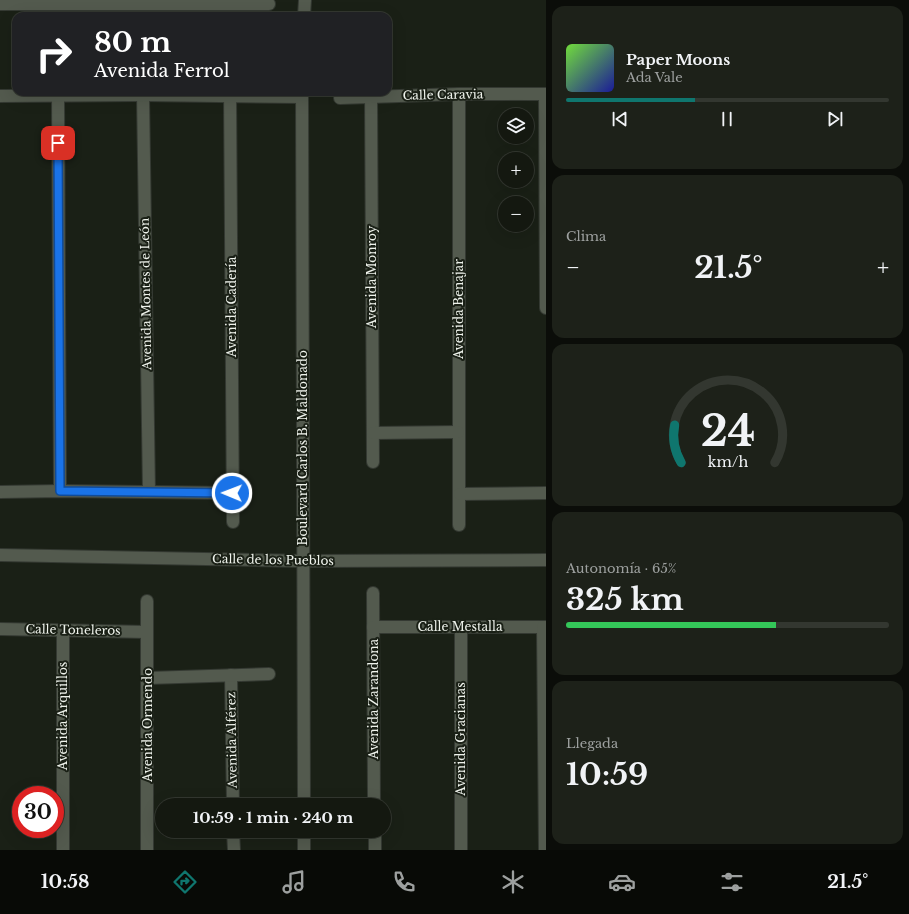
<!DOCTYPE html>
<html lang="es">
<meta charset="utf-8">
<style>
:root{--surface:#141810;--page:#1d2119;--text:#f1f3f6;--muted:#9da09f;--line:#333730;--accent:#0f766e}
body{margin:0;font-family:"Libre Baskerville",serif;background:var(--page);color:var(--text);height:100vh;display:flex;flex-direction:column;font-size:15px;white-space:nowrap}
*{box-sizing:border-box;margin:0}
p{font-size:13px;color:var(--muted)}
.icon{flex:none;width:22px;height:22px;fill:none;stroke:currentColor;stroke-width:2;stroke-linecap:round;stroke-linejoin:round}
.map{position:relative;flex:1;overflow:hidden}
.details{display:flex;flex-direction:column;gap:6px;padding:6px;background:#0b0d09;width:363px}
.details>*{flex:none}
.guide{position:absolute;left:12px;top:12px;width:380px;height:84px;border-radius:12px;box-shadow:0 4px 16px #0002,0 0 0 1px var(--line);background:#202124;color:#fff;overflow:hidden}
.fabs{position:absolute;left:498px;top:108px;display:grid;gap:8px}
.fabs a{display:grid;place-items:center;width:36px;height:36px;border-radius:50%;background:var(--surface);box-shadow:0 4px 16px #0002,0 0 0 1px var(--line);font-size:20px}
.speed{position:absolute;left:12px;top:786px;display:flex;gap:8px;font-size:20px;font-weight:700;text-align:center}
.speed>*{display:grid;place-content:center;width:52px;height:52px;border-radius:50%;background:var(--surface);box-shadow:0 4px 16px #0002,0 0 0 1px var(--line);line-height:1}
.speed .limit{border:6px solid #d22;background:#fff;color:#111}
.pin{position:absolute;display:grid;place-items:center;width:34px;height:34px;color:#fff;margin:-17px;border-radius:8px;box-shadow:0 2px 6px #0006}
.me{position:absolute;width:44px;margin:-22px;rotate:271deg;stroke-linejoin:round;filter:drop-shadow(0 0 3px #0008)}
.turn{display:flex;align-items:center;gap:14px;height:84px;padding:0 16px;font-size:18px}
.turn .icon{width:52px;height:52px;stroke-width:2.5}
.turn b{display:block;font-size:28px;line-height:34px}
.big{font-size:30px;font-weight:800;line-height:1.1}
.details .tile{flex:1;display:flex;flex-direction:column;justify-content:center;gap:6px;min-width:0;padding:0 14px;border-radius:12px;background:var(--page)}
.details .dial{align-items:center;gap:0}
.dial svg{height:104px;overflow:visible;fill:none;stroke:var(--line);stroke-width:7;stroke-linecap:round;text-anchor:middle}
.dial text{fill:var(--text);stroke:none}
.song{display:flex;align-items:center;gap:12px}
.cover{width:48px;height:48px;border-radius:6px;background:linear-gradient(135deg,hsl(100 70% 55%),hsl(240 70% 35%))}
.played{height:4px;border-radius:2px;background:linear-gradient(90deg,var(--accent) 40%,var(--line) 40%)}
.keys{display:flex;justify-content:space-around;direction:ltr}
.heat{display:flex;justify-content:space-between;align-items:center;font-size:22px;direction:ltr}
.charge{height:6px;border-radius:3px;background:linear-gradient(90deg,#34c759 65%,var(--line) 0)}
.trip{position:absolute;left:155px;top:798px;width:236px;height:40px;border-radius:20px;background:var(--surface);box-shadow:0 4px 16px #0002,0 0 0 1px var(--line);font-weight:800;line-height:40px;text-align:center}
.dock{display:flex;height:64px;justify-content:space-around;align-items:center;background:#080a06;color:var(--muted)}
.dock .icon{width:28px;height:28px}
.dock .on{color:var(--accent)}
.dock b{font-size:18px;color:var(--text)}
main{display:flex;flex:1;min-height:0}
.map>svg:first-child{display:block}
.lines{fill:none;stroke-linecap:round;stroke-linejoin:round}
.minor-casing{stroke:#343932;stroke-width:14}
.minor{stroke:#535a4e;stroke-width:12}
.route-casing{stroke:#114b97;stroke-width:10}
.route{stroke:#1a73e8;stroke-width:7}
.labels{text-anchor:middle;stroke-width:4;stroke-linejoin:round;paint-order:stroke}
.street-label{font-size:12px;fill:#eff3ec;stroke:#1a2016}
</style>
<main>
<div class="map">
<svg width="546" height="850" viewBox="0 0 546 850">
<rect width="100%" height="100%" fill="#1a2016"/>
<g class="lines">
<defs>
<g id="minor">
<polyline points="0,4 269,4"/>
<polyline points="304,16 305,0"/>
<polyline points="230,92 233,522"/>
<polyline points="302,92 304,805"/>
<polyline points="371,92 373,462"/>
<polyline points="459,94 459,525"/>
<polyline points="545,94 546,308"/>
<polyline points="58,95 60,491"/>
<polyline points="143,95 149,492"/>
<polyline points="0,96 143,95 302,97"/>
<polyline points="340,98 459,94 546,94"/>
<polyline points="373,433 458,432"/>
<polyline points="0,492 60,491 232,493"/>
<polyline points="460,494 546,493"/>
<polyline points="0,555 303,561 546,560"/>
<polyline points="373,593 374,805"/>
<polyline points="373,627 546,627"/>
<polyline points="461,627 461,850"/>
<polyline points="543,627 545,850"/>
<polyline points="0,629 147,632"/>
<polyline points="231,675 233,805"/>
<polyline points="148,678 269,674"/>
<polyline points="233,831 234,850"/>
<polyline points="304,831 304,850"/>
<polyline points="375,831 375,850"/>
<polyline points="63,850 63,630"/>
<polyline points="147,850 147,601"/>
</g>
</defs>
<use href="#minor" class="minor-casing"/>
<use href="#minor" class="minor"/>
</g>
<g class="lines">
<defs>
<polyline id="route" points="58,143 60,491 232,493"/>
</defs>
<use href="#route" class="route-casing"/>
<use href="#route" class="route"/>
</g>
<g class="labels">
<g class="street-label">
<text transform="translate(443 95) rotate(-1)" y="4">Calle Caravia</text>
<text transform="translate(372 277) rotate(-90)" y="4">Avenida Monroy</text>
<text transform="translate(146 294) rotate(-91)" y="4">Avenida Montes de León</text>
<text transform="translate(232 307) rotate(-90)" y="4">Avenida Cadería</text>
<text transform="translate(459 309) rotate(-90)" y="4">Avenida Benajar</text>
<text transform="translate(303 448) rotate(-90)" y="4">Boulevard Carlos B. Maldonado</text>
<text transform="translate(273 560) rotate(1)" y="4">Calle de los Pueblos</text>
<text x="460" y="631">Calle Mestalla</text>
<text transform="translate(73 630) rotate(1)" y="4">Calle Toneleros</text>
<text transform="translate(374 699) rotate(-90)" y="4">Avenida Zarandona</text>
<text transform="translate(63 716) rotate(-90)" y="4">Avenida Arquillos</text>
<text transform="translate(148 725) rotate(-90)" y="4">Avenida Ormendo</text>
<text transform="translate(461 739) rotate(-90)" y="4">Avenida Gracianas</text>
<text transform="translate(232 740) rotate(-91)" y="4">Avenida Alférez</text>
</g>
</g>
</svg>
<div class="fabs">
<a><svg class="icon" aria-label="layers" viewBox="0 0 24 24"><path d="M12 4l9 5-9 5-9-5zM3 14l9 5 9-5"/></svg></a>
<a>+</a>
<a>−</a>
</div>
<div class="speed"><div class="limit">30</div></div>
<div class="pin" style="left:58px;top:143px;background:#d93025"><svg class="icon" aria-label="arrive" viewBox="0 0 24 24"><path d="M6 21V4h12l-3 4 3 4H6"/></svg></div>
<svg class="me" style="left:232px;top:493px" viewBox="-20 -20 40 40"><circle r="17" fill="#1a73e8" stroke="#fff" stroke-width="3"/><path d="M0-11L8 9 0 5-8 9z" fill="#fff"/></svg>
<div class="trip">10:59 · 1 min · 240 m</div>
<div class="guide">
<div class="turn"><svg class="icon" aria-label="right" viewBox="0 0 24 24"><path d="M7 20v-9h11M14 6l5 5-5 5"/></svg><div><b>80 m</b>Avenida Ferrol</div></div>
</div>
</div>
<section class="details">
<div class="tile">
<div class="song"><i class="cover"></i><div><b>Paper Moons</b><p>Ada Vale</p></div></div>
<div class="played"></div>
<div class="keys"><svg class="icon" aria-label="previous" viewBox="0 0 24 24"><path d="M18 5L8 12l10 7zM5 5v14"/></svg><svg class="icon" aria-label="pause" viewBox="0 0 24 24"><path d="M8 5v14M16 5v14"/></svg><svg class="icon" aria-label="next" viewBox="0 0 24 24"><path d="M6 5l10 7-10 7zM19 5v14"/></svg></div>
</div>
<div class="tile"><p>Clima</p>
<div class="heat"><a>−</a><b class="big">21.5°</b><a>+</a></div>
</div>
<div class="tile dial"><svg viewBox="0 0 100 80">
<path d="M14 69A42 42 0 1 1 86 69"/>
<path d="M14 69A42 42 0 0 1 9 40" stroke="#0f766e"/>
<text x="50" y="56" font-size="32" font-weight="700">24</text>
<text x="50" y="72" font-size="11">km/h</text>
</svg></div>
<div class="tile"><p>Autonomía · 65%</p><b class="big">325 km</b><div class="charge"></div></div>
<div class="tile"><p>Llegada</p><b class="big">10:59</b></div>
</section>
</main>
<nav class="dock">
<b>10:58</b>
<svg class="icon on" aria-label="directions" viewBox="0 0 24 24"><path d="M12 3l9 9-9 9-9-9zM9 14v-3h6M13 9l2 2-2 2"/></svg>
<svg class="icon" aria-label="music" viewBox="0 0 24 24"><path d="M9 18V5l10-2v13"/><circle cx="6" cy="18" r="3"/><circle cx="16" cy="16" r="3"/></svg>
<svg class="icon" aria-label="phone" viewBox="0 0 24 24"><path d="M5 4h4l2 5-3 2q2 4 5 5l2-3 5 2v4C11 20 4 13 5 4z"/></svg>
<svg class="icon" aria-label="climate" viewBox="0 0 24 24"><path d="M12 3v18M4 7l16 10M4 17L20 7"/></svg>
<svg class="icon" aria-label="car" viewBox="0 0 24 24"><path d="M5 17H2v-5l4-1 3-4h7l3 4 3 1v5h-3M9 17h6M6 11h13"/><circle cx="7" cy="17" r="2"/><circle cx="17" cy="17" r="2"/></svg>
<svg class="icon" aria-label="filters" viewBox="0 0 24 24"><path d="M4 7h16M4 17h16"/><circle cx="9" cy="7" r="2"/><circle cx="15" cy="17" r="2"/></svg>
<b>21.5°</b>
</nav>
